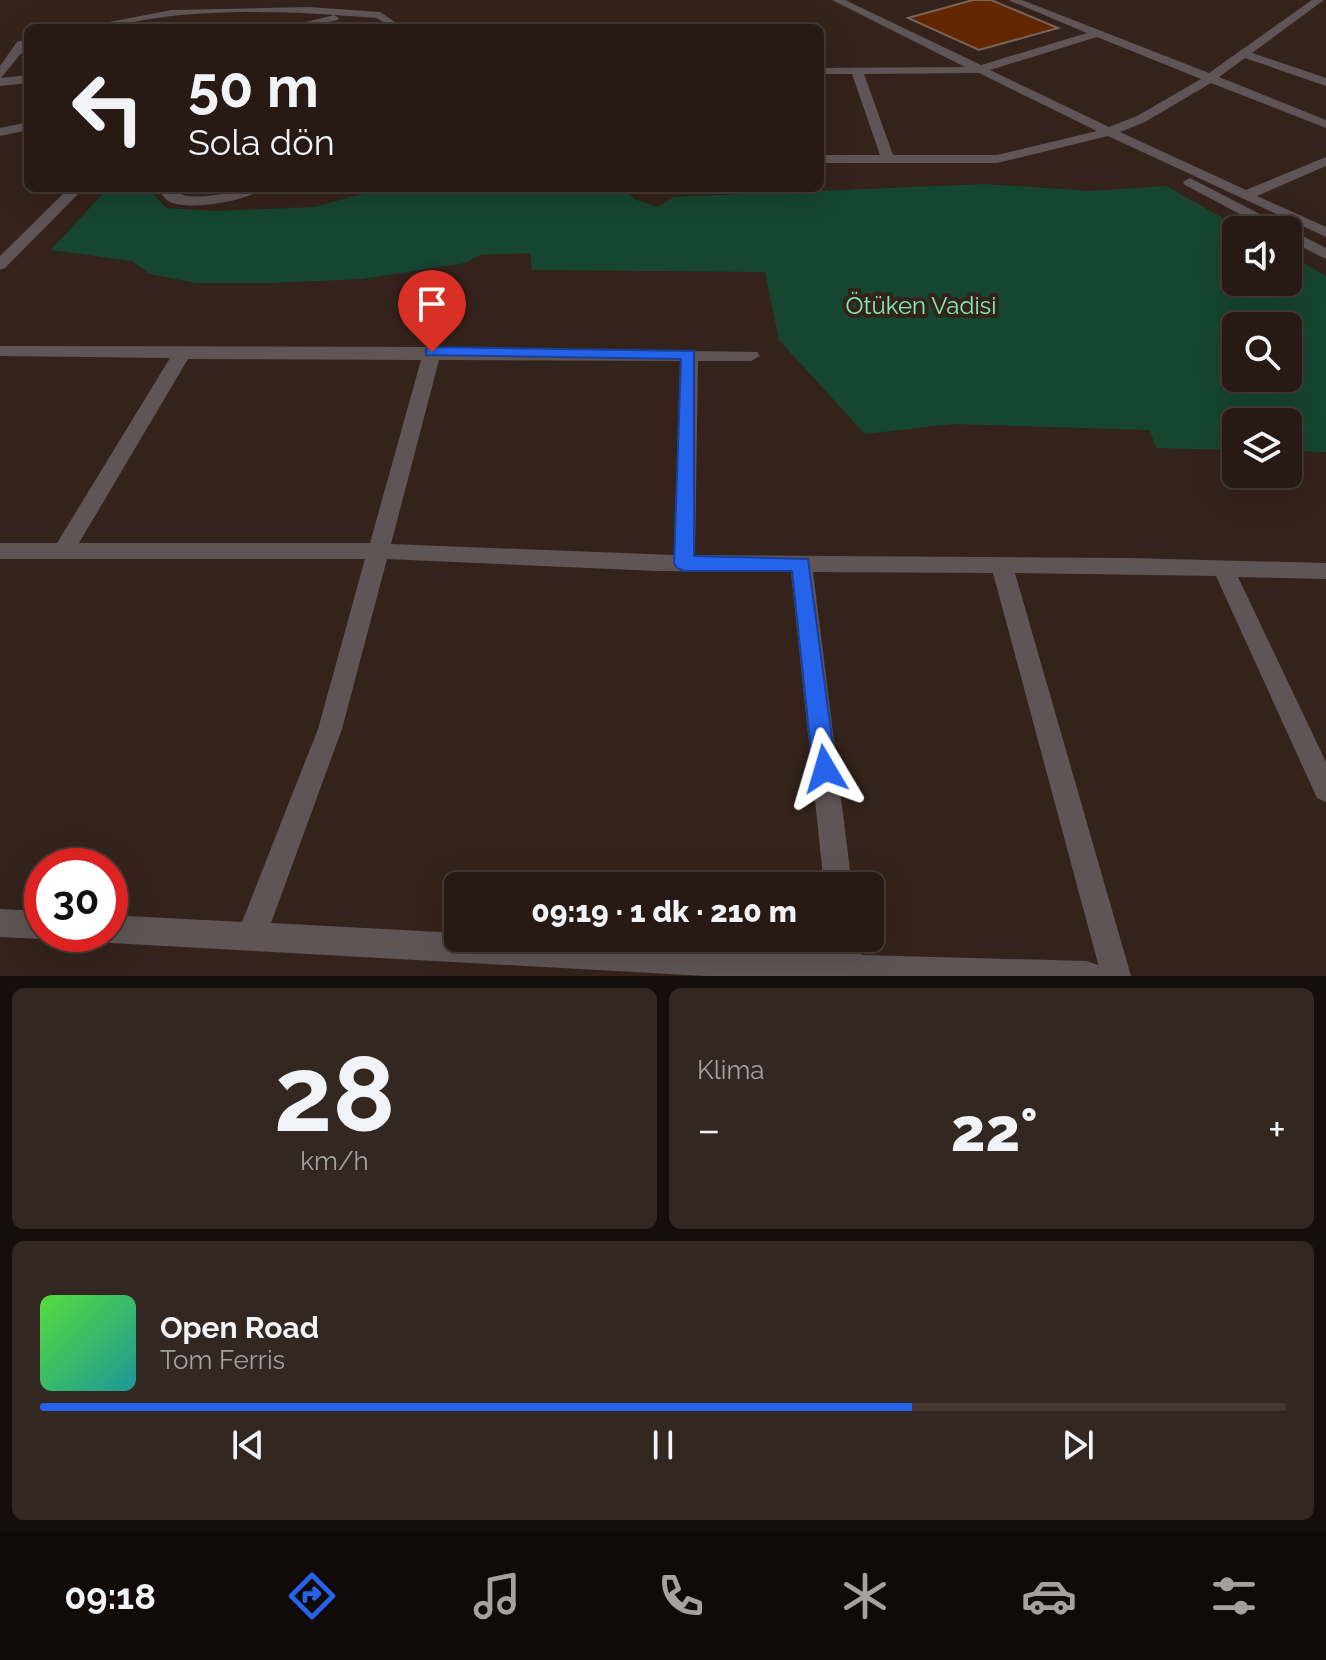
<!DOCTYPE html>
<html lang="tr">
<meta charset="utf-8">
<style>
:root{--surface:#271a14;--page:#332722;--text:#f1f3f6;--muted:#a4a1a0;--line:#433834;--accent:#2563eb}
body{margin:0;font-family:Raleway,sans-serif;background:var(--page);color:var(--text);height:100vh;display:flex;flex-direction:column;font-size:30px;white-space:nowrap}
*{box-sizing:border-box;margin:0}
p{font-size:26px;color:var(--muted)}
.icon{flex:none;width:44px;height:44px;fill:none;stroke:currentColor;stroke-width:2;stroke-linecap:round;stroke-linejoin:round}
.map{position:relative;height:976px;overflow:hidden}
.drawer{display:flex;flex-direction:column;gap:12px;padding:12px;background:#150e0b;flex:1}
.drawer>*{flex:none}
.top-card{position:absolute;left:24px;top:24px;width:800px;height:168px;border-radius:12px;box-shadow:0 8px 32px #0002,0 0 0 2px var(--line);background:#271a14;color:var(--text);overflow:hidden}
.buttons{position:absolute;left:1222px;top:216px;display:grid;gap:16px}
.buttons a{display:grid;place-items:center;width:80px;height:80px;border-radius:12px;background:var(--surface);box-shadow:0 8px 32px #0002,0 0 0 2px var(--line);font-size:40px}
.speed{position:absolute;left:24px;top:848px;display:flex;gap:16px;font-size:40px;font-weight:700;text-align:center}
.speed>*{display:grid;place-content:center;width:104px;height:104px;border-radius:50%;background:var(--surface);box-shadow:0 8px 32px #0002,0 0 0 2px var(--line);line-height:1}
.speed .limit{border:12px solid #d22;background:#fff;color:#111}
.pin{position:absolute;display:grid;place-items:center;width:68px;height:68px;color:#fff;margin:-82px -34px;border-radius:50% 50% 50% 0;rotate:-45deg;box-shadow:0 0 8px #0007}
.pin .icon{rotate:45deg}
.me{position:absolute;width:88px;margin:-44px;rotate:353deg;stroke-linejoin:round;filter:drop-shadow(0 0 6px #0008)}
.turn{display:flex;align-items:center;gap:28px;height:168px;padding:0 32px;font-size:36px}
.turn .icon{width:104px;height:104px;stroke-width:2.5}
.turn b{display:block;font-size:56px;line-height:68px}
.big{font-size:60px;font-weight:800;line-height:1.1}
.drawer .tile{flex:1;display:flex;flex-direction:column;justify-content:center;gap:12px;min-width:0;padding:0 28px;border-radius:12px;background:var(--page)}
.drawer .dial{align-items:center;gap:0}
.dial b{font-size:104px;line-height:1}
.song{display:flex;align-items:center;gap:24px}
.cover{width:96px;height:96px;border-radius:12px;background:linear-gradient(135deg,hsl(110 70% 55%),hsl(180 70% 35%))}
.played{height:8px;border-radius:4px;background:linear-gradient(90deg,var(--accent) 70%,var(--line) 70%)}
.keys{display:flex;justify-content:space-around;direction:ltr}
.heat{display:flex;justify-content:space-between;align-items:center;font-size:44px;direction:ltr}
.drawer .tiles{flex:1;display:grid;gap:12px;grid-template-columns:1fr 1fr}
.tile:last-child{grid-column:span 2}
.trip{position:absolute;left:444px;top:872px;width:440px;height:80px;border-radius:12px;background:var(--surface);box-shadow:0 8px 32px #0002,0 0 0 2px var(--line);font-weight:800;line-height:80px;text-align:center}
.dock{display:flex;height:128px;justify-content:space-around;align-items:center;background:#100a08;color:var(--muted)}
.dock .icon{width:56px;height:56px}
.dock .on{color:var(--accent)}
.dock b{font-size:36px;color:var(--text)}
.map>svg:first-child{display:block}
.green{fill:#16462f;fill-rule:evenodd}
.building{fill:#632700;stroke:#78645a;stroke-width:2}
.lines{fill:none;stroke-linecap:round;stroke-linejoin:round}
.minor{fill:#5f5556;fill-rule:evenodd}
.route{fill:#2563eb;stroke:#184099;stroke-width:2}
.labels{text-anchor:middle;stroke-width:8;stroke-linejoin:round;paint-order:stroke}
.park-label{font-size:24px;fill:#81edb4;stroke:#34231b}
</style>
<div class="map">
<svg width="1326" height="976" viewBox="0 0 1326 976">
<rect width="100%" height="100%" fill="#34231b"/>
<path class="green" d="M 985,184 L 1090,191 L 1166,186 L 1244,230 L 1236,230 L 1236,282 L 1288,282 L 1288,254 L 1326,276 L 1326,452 L 1288,451 L 1288,422 L 1236,422 L 1236,450 L 1156,448 L 1150,430 L 953,424 L 865,434 L 779,340 L 765,272 L 532,270 L 530,253 L 480,255 L 465,263 L 362,279 L 271,283 L 196,283 L 150,274 L 132,261 L 51,250 L 108,188 L 146,188 L 167,208 L 215,211 L 314,207 L 385,188 L 624,188 L 634,199 L 658,207 L 674,197 ZM 1236,326 L 1288,326 L 1288,378 L 1236,378 Z"/>
<polygon class="building" points="973,0 991,0 1058,28 979,50 908,18"/>
<g class="lines">
<g class="minor">
<path d="M 832,0 L 845,0 L 981,65 L 1087,33 L 1008,0 L 1022,0 L 1209,73 L 1312,0 L 1324,0 L 1252,53 L 1326,78 L 1326,86 L 1245,58 L 1219,77 L 1326,120 L 1326,128 L 1211,83 L 1145,122 L 1120,132 L 1246,190 L 1326,157 L 1326,166 L 1257,196 L 1326,227 L 1326,237 L 1108,136 L 997,163 L 820,163 L 820,155 L 880,155 L 852,74 L 820,74 L 820,68 L 965,67 ZM 1097,37 L 1201,79 L 1137,116 L 1109,127 L 990,70 ZM 979,73 L 1097,131 L 997,155 L 893,155 L 864,74 Z"/>
<path d="M 309,7 L 380,12 L 404,28 L 392,28 L 377,18 L 334,15 L 339,18 L 338,20 L 302,28 L 282,28 L 334,15 C 283,11 222,11 171,16 C 139,20 110,28 78,28 L 172,10 Z"/>
<polygon points="28,39 28,45 1,78 28,75 28,83 0,86 0,66 17,42"/>
<polygon points="28,122 28,130 0,136 0,128"/>
<polygon points="1190,178 1326,248 1326,259 1288,240 1288,230 1270,230 1185,185 1183,182"/>
<polygon points="69,188 84,188 5,268 0,270 0,256"/>
<path d="M 157,188 L 171,188 C 187,207 240,188 264,188 C 248,201 190,211 170,202 C 164,199 161,193 157,188 Z"/>
<path d="M 0,346 L 432,347 L 757,352 L 760,356 L 751,361 L 698,361 L 695,555 L 1129,558 L 1326,563 L 1326,579 L 1238,577 L 1326,762 L 1326,802 L 1317,798 L 1216,576 L 1015,573 L 1131,976 L 705,976 L 110,943 L 100,939 L 98,934 L 110,934 L 110,915 L 242,922 L 318,729 L 365,559 L 0,559 L 0,543 L 57,543 L 170,358 L 0,356 ZM 188,359 L 421,360 L 370,543 L 79,543 ZM 439,360 L 680,361 L 674,555 L 391,544 ZM 387,559 L 657,571 L 791,572 L 824,886 L 852,886 L 813,572 L 993,573 L 1100,971 L 1098,965 L 1087,961 L 861,955 L 858,938 L 830,938 L 831,953 L 546,938 L 458,938 L 458,933 L 271,923 L 342,729 Z"/>
<polygon points="0,909 42,911 42,934 52,935 42,939 0,937"/>
</g>
</g>
<polygon class="route" points="432,347 694,351 694,556 808,559 836,769 833,776 825,779 817,776 813,769 792,571 684,571 677,568 674,563 681,359 426,355 426,349"/>
<g class="labels">
<g class="park-label">
<text x="921" y="314">Ötüken Vadisi</text>
</g>
</g>
</svg>
<div class="buttons">
<a><svg class="icon" aria-label="sound" viewBox="0 0 24 24"><path d="M4 9h4l5-4v14l-5-4H4zM17 9q2 3 0 6"/></svg></a>
<a><svg class="icon" aria-label="search" viewBox="0 0 24 24"><circle cx="10" cy="10" r="6"/><path d="M15 15l6 6"/></svg></a>
<a><svg class="icon" aria-label="layers" viewBox="0 0 24 24"><path d="M12 4l9 5-9 5-9-5zM3 14l9 5 9-5"/></svg></a>
</div>
<div class="speed"><div class="limit">30</div></div>
<div class="pin" style="left:432px;top:352px;background:#d93025"><svg class="icon" aria-label="arrive" viewBox="0 0 24 24"><path d="M6 21V4h12l-3 4 3 4H6"/></svg></div>
<svg class="me" style="left:825px;top:769px" viewBox="-20 -20 40 40"><path d="M0-17L14 15 0 8-14 15z" fill="#2563eb" stroke="#fff" stroke-width="4"/></svg>
<div class="trip">09:19 · 1 dk · 210 m</div>
<div class="top-card">
<div class="turn"><svg class="icon" aria-label="left" viewBox="0 0 24 24"><path d="M17 20v-9H6M10 6l-5 5 5 5"/></svg><div><b>50 m</b>Sola dön</div></div>
</div>
</div>
<section class="drawer">
<div class="tiles">
<div class="tile dial"><b>28</b><p>km/h</p></div>
<div class="tile"><p>Klima</p>
<div class="heat"><a>−</a><b class="big">22°</b><a>+</a></div>
</div>
<div class="tile">
<div class="song"><i class="cover"></i><div><b>Open Road</b><p>Tom Ferris</p></div></div>
<div class="played"></div>
<div class="keys"><svg class="icon" aria-label="previous" viewBox="0 0 24 24"><path d="M18 5L8 12l10 7zM5 5v14"/></svg><svg class="icon" aria-label="pause" viewBox="0 0 24 24"><path d="M8 5v14M16 5v14"/></svg><svg class="icon" aria-label="next" viewBox="0 0 24 24"><path d="M6 5l10 7-10 7zM19 5v14"/></svg></div>
</div>
</div>
</section>
<nav class="dock">
<b>09:18</b>
<svg class="icon on" aria-label="directions" viewBox="0 0 24 24"><path d="M12 3l9 9-9 9-9-9zM9 14v-3h6M13 9l2 2-2 2"/></svg>
<svg class="icon" aria-label="music" viewBox="0 0 24 24"><path d="M9 18V5l10-2v13"/><circle cx="6" cy="18" r="3"/><circle cx="16" cy="16" r="3"/></svg>
<svg class="icon" aria-label="phone" viewBox="0 0 24 24"><path d="M5 4h4l2 5-3 2q2 4 5 5l2-3 5 2v4C11 20 4 13 5 4z"/></svg>
<svg class="icon" aria-label="climate" viewBox="0 0 24 24"><path d="M12 3v18M4 7l16 10M4 17L20 7"/></svg>
<svg class="icon" aria-label="car" viewBox="0 0 24 24"><path d="M5 17H2v-5l4-1 3-4h7l3 4 3 1v5h-3M9 17h6M6 11h13"/><circle cx="7" cy="17" r="2"/><circle cx="17" cy="17" r="2"/></svg>
<svg class="icon" aria-label="filters" viewBox="0 0 24 24"><path d="M4 7h16M4 17h16"/><circle cx="9" cy="7" r="2"/><circle cx="15" cy="17" r="2"/></svg>
</nav>
